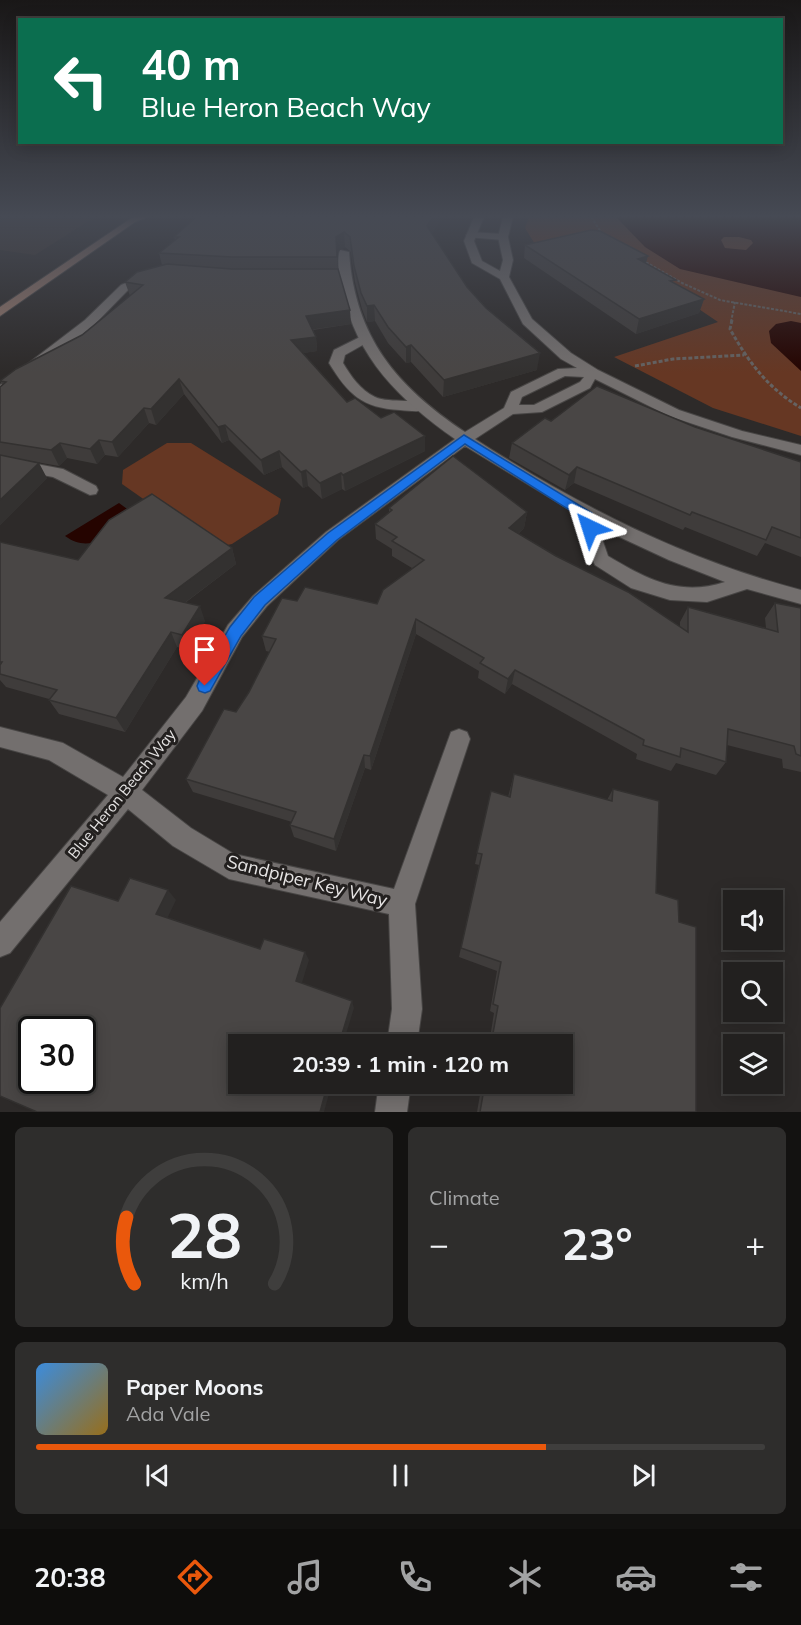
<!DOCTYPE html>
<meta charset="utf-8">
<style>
:root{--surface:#22201f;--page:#2e2d2c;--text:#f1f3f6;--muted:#a2a3a4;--line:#3f3e3d;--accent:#ea580c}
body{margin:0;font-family:Mulish,sans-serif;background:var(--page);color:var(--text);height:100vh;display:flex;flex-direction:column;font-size:22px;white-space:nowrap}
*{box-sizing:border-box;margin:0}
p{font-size:20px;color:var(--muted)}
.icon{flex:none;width:33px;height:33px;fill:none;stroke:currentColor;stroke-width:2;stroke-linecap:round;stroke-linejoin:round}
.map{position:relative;height:1112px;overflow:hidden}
.details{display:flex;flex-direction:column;gap:15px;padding:15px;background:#131211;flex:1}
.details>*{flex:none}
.guide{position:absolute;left:18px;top:18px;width:765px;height:126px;border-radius:0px;box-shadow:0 3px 15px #0003,0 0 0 2px var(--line);background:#0b6e4f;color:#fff;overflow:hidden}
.buttons{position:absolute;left:723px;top:890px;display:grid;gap:12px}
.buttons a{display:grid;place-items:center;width:60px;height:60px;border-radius:0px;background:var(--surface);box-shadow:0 3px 15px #0003,0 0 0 2px var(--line);font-size:30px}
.speed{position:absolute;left:18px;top:1016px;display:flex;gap:12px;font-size:30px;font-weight:700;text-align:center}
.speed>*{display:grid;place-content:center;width:78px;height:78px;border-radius:50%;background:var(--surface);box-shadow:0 3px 15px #0003,0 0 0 2px var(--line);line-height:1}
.speed .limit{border:3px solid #111;border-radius:9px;background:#fff;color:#111}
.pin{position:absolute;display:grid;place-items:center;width:51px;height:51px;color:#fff;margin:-62px -26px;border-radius:50% 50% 50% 0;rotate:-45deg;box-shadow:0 0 6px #0007}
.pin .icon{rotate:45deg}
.me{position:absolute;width:66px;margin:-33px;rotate:319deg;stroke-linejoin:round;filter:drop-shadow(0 0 4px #0008)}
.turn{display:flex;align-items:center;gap:21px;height:126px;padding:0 24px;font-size:27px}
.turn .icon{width:78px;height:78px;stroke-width:2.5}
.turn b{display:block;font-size:42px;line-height:51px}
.big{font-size:45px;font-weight:700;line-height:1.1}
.details .tile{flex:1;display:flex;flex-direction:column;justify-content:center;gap:9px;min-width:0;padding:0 21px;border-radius:9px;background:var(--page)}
.details .dial{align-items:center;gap:0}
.dial svg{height:156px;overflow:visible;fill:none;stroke:var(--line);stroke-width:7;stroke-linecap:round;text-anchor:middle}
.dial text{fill:var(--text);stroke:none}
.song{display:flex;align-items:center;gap:18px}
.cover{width:72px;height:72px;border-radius:9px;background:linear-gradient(135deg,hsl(210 70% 55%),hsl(40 70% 35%))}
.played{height:6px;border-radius:3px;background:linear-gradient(90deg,var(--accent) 70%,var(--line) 70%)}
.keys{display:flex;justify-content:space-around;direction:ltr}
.heat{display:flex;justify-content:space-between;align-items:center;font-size:33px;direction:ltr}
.details .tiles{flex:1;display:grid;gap:15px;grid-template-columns:1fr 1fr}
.tile:last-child{grid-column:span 2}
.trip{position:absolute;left:228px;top:1034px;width:345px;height:60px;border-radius:0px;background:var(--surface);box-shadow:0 3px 15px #0003,0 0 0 2px var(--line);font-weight:700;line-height:60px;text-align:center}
.tabs{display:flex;height:96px;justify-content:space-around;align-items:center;background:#0e0d0c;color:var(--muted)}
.tabs .icon{width:42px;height:42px}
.tabs .selected{color:var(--accent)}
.tabs b{font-size:27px;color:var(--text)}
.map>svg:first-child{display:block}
.built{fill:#3a322e}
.green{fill:#663723}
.water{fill:#250400;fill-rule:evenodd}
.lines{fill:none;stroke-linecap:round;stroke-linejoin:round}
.lane-casing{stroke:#474544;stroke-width:2}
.street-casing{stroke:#474544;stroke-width:2}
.secondary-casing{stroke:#474544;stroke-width:2}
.path-far1{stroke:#656261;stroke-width:2;stroke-dasharray:3 1.5;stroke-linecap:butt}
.path{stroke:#656261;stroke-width:3;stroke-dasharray:4 2;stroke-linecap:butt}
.lane{fill:#736f6e;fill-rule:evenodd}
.street{fill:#736f6e;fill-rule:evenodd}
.secondary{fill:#927569;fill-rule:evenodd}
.wall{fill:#3f3c3b}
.shaded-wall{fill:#333130}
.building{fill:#494645;stroke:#333130;stroke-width:1.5;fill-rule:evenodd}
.route{fill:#1a73e8;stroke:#114b97;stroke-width:1.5}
.labels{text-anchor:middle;stroke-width:6;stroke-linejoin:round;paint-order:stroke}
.street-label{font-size:15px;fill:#e6e4e4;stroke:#23201f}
.near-street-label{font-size:18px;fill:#e6e4e4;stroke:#23201f}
</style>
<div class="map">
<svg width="801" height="1112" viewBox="0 0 801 1112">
<rect width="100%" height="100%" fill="#2d2a29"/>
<polygon class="built" points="0,217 95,217 35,255 0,250"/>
<g class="green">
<polygon points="529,217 801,217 801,436 713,408 614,357 718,322 600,242 541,254 525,228"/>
<polygon points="167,443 191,443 281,499 278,514 232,544 213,548 122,484 123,470"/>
</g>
<g class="water">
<path d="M 616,217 L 801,217 L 801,297 L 680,269 L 645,247 ZM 724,237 L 739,237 L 751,240 L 753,243 L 746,250 L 725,248 L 721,240 Z"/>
<polygon points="791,321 801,323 801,371 771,343 769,331 776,324"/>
<path d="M 119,503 L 134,514 C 113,531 93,556 65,536 Z"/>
</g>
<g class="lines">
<defs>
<g id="lane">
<polygon points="471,232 503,234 508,237 503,240 467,237 466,235"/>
<path d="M 364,335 L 368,336 L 370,339 L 368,342 L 345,355 L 343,363 C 351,376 360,390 375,397 C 390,404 421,397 430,407 L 428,410 C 419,412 409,411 400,410 C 362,408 348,394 329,363 L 334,350 Z"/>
<polygon points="0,457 63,469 96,486 98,490 96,494 90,495 53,477 0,467"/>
</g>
<g id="street">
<path d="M 474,217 L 484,217 L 474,241 L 482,261 L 500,271 L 503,260 L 498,237 L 503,217 L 513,217 L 508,237 L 513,260 L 509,277 L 532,319 L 571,353 L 598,370 L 679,410 L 742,431 L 801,445 L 801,455 L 732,437 L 669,416 L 595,379 L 590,388 L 542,412 L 513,414 L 475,439 C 577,505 683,559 801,590 L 801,604 L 747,589 L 707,602 L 670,600 L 631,588 L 595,565 L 583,539 L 580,516 L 465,446 L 338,540 L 267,606 L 242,637 L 202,711 L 142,790 L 191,828 L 234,854 L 394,889 L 451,732 L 459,729 L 467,732 L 470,739 L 415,904 L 422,1009 L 417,1044 L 387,1044 L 392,1009 L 389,914 L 229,879 L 173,846 L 128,809 L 10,953 L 0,957 L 0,922 L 108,795 L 49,760 L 0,747 L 0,727 L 63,743 L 123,777 L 186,697 L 228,625 L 253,596 L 326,532 L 455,439 C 402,402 355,357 343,291 C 340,279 336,261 340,250 L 349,252 C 355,337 396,386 465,432 L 504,408 L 511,392 L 558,369 L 577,368 L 561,359 L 523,324 L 500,279 L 472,263 L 464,241 ZM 565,376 L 584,377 L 580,382 L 534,405 L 519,405 L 522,397 ZM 598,527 L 669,560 L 725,582 C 679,597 647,579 608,556 Z"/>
<polygon points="149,273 153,274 153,278 129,289 93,326 5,395 0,396 0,385 85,320 121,285"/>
<polygon points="379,1083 411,1083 407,1112 375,1112"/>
</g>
<polygon id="secondary" points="133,217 148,217 135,222 0,316 0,307"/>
</defs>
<use href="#lane" class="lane-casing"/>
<use href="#street" class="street-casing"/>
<use href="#secondary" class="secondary-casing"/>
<g class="path-far1">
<polyline points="591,217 601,232"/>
<polyline points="642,260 682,283 720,300 801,314"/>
<polyline points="731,322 735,302"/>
</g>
<g class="path">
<path d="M 732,320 L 730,329 C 749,363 768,388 801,408"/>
<polyline points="635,366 673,359 744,355"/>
</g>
<use href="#lane" class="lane"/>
<use href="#street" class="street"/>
<use href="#secondary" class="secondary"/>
</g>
<g class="wall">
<polygon points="196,217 432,233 467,287 537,370 443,397 411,362 406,363 388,343 375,321 367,322 362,309 355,282 351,252 345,247 337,252 338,269 351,324 313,330 316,337 317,351 303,353 347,402 425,451 345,491 342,489 322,499 308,486 303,488 282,467 264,475 229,440 222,443 184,394 156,425 149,423 118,457 105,455 97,464 67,458 59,466 7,457 47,478 0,525 0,387 2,385 0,381 82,335 130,296 125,282 162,265 159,253 175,241 174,237"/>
<polygon points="525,245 646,263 675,284 704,299 699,313 636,334 524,258"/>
<polygon points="551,421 695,427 801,462 801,557 765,543 757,556 685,527 683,530 574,483 565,490 509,458 512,443"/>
<polygon points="389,508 527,512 524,528 518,534 680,627 680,622 688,607 766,628 765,618 775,603 801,608 801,772 783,768 782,759 727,745 726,762 716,775 676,763 671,771 636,759 637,754 512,684 505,694 478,678 479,671 416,634 371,770 365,768 336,851 294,837 290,825 292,822 193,792 186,779 236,712 249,692 270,652 266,651 262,636 297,601 377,604 412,568 392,556 392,549 376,539 375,524 389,513"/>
<polygon points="0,542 78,560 232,548 236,564 185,603 205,621 188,650 177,647 125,732 59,714 49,700 49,699 6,687 0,680"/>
<polygon points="514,774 607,800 613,789 656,893 679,922 696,1112 477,1112 482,1083 562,1083 562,1044 489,1044 494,1013 490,1011 497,971 459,957 479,865 475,864 491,791 508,797"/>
</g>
<g class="shaded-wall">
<polygon points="0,217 10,217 0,222"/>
<polygon points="433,217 443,217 427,241 427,226"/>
<polygon points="344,232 345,247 337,252 338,272 336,237"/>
<polygon points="648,256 644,270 638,259"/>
<polygon points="704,299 699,313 636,334 639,319"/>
<polygon points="374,305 375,321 367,322 367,306"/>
<polygon points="350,310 351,324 308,330 306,316"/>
<polygon points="316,337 317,351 292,355 291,340"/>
<polygon points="411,345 411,362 406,363 406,347"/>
<polygon points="540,353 537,370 443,397 444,380"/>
<polygon points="179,379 184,394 156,425 151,409"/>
<polygon points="144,408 149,423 118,457 112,442"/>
<polygon points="225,425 229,440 222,443 218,427"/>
<polygon points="425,436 425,451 345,491 343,475"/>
<polygon points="99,440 105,455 97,464 90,449"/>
<polygon points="60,443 67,458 59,466 51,450"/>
<polygon points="279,451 282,467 264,475 261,460"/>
<polygon points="39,463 47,478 0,525 0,500"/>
<polygon points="577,467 574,483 565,490 569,475"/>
<polygon points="306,470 308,486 303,488 301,472"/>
<polygon points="341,473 342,489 322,499 320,483"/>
<polygon points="527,512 524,528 506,544 509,528"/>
<polygon points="232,548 236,564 171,613 165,598"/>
<polygon points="200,606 205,621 188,650 182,635"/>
<polygon points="416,619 416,634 371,770 370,756"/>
<polygon points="171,632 177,647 125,732 116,718"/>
<polygon points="515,670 512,684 505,694 508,679"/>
<polygon points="364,755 365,768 336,851 334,839"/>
<polygon points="168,890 176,900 165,923 156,914"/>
<polygon points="305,952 309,960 300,989 296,981"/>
<polygon points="352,1001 354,1008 343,1044 339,1044"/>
<polygon points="328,1083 332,1083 324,1112 320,1112"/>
</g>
<g class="building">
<polygon points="196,217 433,217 427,226 467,287 486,308 540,353 444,380 411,345 406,347 388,327 374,305 367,306 361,293 354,266 350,237 344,232 336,237 337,257 232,257 159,253 179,237 174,237"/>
<polygon points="591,230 600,231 648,256 638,259 676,280 670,281 704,299 639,319 525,245"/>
<polygon points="167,264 232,269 338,269 350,310 306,316 316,337 291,340 347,402 355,398 381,418 394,412 425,436 343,475 341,473 320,483 306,470 301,472 279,451 261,460 225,425 218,427 179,379 151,409 144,408 112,442 99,440 90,449 60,443 51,450 0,442 0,387 6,382 0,381 16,369 82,335 143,285 125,282 137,272"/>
<polygon points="597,386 695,427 801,462 801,538 772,527 766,540 692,512 690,515 577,467 569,475 512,443 545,418 551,421"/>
<polygon points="0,455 39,463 0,500"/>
<polygon points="453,456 527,512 509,528 556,556 628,592 688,632 688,607 778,632 775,603 801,608 801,756 796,754 794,746 728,729 726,762 681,748 680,757 643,745 644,740 515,670 508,679 480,663 484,658 416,619 370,756 364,755 334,839 290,825 296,812 186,779 224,709 236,712 249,692 276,639 262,636 282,598 297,601 305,587 377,604 383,590 424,560 392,541 397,537 375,524 392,510 389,508"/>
<polygon points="152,494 232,548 165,598 200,606 182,635 171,632 116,718 49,700 57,690 0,674 0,665 2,662 0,662 0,542 78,560 109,520"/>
<polygon points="514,774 612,801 613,789 659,801 656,893 678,900 679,922 696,927 696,1112 480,1112 485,1083 562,1083 562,1044 491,1044 498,1006 493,1004 501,962 461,948 482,854 477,853 491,791 510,797"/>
<path d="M 130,878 L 168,890 L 156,914 L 260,949 L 264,939 L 305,952 L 296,981 L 352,1001 L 339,1044 L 238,1044 L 238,1083 L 328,1083 L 320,1112 L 37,1112 L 0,1096 L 0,1008 L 71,886 L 118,901 ZM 32,1029 L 82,1029 L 82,1080 L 32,1080 Z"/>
</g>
<linearGradient id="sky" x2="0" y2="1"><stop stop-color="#191717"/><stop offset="0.58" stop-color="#464a54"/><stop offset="1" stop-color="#464a54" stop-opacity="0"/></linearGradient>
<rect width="801" height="373" fill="url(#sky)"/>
<polygon class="route" points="464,435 592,513 597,528 595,531 585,531 582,518 465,444 337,540 265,605 241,636 210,691 205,693 199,691 197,686 199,681 230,627 254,597 328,533"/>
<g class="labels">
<g class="street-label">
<text transform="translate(122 794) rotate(-51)" y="5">Blue Heron Beach Way</text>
</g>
<g class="near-street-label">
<text transform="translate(307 881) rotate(14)" y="6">Sandpiper Key Way</text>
</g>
</g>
</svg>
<div class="buttons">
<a><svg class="icon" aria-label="sound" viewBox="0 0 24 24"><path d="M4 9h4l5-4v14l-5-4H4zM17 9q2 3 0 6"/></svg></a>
<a><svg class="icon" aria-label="search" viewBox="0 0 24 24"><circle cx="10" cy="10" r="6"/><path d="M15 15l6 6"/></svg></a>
<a><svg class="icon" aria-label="layers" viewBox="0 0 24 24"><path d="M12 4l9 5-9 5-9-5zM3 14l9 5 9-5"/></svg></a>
</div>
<div class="speed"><div class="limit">30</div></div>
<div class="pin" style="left:205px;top:686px;background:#d93025"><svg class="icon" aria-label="arrive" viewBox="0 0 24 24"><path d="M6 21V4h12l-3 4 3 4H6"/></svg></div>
<svg class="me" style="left:590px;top:528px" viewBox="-20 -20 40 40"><path d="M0-17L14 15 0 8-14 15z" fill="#1a73e8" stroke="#fff" stroke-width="4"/></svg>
<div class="trip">20:39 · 1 min · 120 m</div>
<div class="guide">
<div class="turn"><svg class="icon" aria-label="left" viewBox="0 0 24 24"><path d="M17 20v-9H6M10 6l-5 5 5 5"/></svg><div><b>40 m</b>Blue Heron Beach Way</div></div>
</div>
</div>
<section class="details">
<div class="tiles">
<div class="tile dial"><svg viewBox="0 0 100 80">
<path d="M14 69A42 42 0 1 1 86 69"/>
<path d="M14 69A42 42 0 0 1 10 35" stroke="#ea580c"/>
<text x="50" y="56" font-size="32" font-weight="700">28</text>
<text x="50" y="72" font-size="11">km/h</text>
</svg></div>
<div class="tile"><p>Climate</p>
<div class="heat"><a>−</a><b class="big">23°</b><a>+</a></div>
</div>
<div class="tile">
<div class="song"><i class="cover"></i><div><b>Paper Moons</b><p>Ada Vale</p></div></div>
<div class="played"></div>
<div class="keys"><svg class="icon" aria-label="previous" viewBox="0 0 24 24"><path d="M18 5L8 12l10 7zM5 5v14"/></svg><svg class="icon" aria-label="pause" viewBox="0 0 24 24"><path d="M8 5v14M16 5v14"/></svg><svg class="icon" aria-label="next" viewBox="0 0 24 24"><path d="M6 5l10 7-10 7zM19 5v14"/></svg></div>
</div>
</div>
</section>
<nav class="tabs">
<b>20:38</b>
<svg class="icon selected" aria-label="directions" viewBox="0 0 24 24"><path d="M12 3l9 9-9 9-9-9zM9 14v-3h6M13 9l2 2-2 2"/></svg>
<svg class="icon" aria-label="music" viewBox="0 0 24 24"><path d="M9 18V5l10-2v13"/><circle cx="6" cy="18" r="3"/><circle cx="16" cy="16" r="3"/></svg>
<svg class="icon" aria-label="phone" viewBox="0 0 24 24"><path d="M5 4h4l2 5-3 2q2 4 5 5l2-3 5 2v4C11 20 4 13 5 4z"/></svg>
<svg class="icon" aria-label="climate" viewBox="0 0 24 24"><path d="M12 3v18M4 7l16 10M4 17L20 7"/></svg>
<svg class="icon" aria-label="car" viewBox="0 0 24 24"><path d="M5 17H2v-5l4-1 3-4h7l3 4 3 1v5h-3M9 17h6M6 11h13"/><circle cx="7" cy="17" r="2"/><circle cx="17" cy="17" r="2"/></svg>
<svg class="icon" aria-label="filters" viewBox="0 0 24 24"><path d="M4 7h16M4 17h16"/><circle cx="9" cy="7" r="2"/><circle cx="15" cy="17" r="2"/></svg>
</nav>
